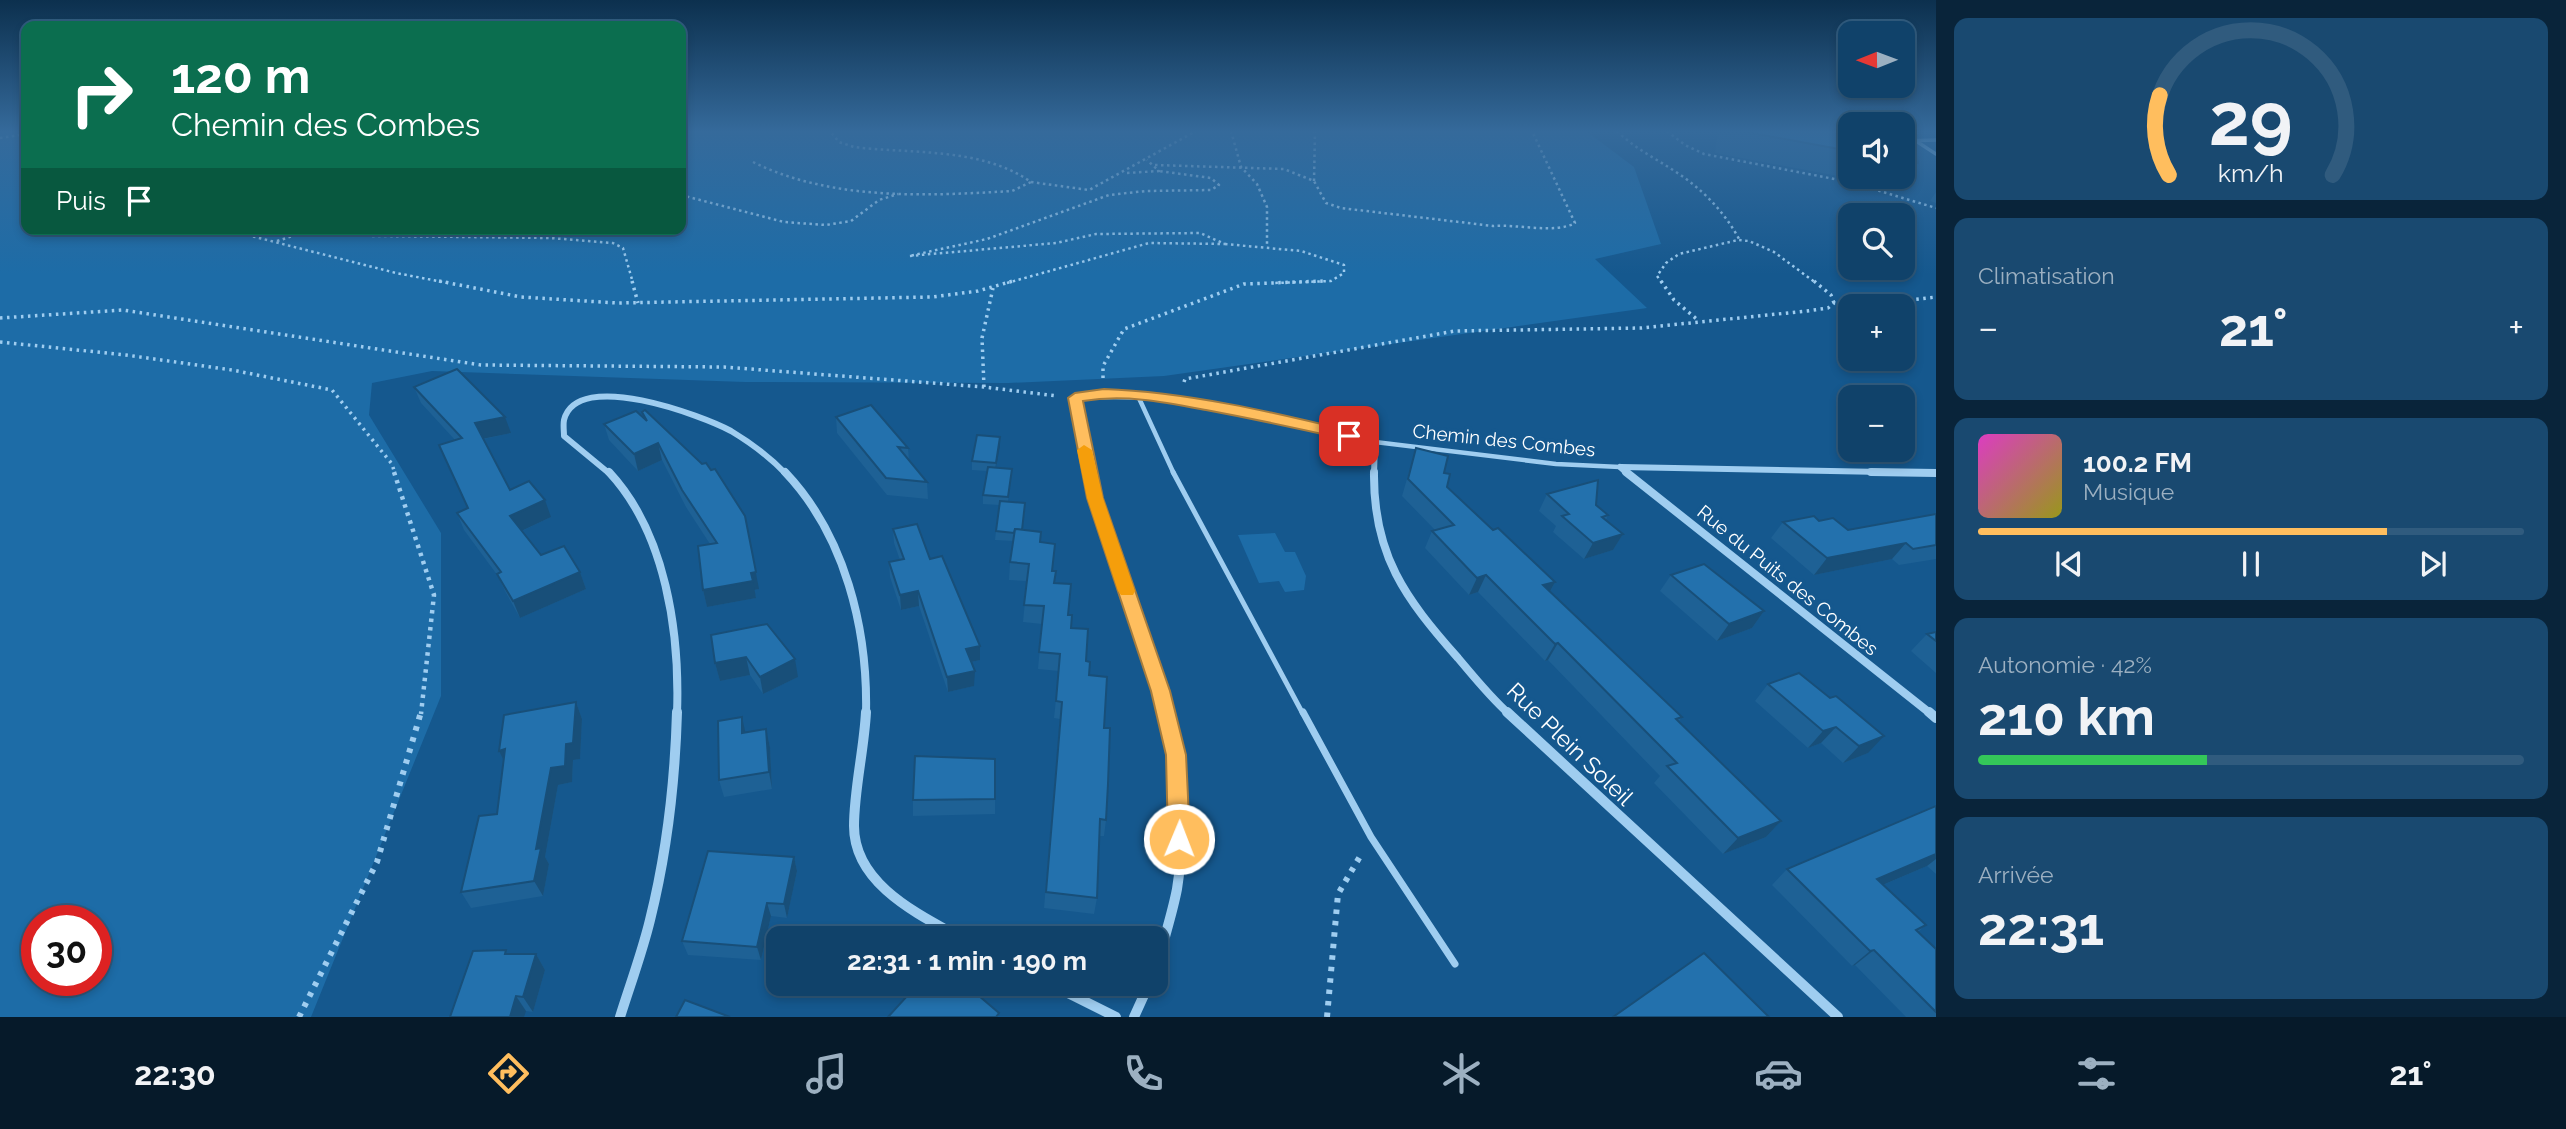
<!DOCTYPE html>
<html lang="fr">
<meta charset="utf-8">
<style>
:root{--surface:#10426a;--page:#194970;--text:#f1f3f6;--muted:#9cb0c1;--line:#305b7e;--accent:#ffbe5e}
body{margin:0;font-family:Raleway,sans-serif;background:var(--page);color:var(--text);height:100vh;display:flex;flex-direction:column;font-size:26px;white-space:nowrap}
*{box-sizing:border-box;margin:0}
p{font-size:23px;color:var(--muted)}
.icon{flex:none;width:38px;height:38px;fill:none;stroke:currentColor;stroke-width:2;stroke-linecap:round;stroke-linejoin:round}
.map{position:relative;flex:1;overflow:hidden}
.details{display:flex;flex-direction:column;gap:18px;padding:18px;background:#09243a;width:630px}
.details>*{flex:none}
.banner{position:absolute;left:21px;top:21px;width:665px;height:214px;border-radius:14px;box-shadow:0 4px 10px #0003,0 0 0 2px var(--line);background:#0b6e4f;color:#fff;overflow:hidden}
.needle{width:46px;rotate:269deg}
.controls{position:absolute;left:1838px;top:21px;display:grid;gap:14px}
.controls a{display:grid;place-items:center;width:77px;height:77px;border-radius:14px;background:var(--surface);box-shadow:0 4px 10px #0003,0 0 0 2px var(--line);font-size:35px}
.speed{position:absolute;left:21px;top:905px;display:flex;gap:14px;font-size:35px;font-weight:700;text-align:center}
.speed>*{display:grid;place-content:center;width:91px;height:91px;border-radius:50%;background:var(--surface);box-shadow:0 4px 10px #0003,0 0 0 2px var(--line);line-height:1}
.speed .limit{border:10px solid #d22;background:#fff;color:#111}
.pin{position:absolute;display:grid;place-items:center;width:60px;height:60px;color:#fff;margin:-30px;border-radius:14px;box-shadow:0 4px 10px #0006}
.me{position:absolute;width:77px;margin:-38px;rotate:1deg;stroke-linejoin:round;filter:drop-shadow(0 0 5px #0008)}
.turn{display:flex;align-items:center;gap:24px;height:147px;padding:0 35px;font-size:32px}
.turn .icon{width:91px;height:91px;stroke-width:2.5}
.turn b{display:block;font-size:49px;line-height:60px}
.then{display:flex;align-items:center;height:66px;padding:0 35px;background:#0003;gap:14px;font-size:26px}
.big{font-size:52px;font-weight:700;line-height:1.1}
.details .widget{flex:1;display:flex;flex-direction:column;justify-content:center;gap:10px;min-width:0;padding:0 24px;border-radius:14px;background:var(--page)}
.details .dial{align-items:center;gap:0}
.dial svg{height:182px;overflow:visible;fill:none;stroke:var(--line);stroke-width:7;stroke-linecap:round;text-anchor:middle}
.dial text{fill:var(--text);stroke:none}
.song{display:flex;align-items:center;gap:21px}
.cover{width:84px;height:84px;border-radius:10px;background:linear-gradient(135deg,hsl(310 70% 55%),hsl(60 70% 35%))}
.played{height:7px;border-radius:4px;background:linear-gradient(90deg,var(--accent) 75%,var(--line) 75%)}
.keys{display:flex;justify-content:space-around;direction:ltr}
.heat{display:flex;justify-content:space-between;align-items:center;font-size:38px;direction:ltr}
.charge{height:10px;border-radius:5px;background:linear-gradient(90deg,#34c759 42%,var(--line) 0)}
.trip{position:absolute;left:766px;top:926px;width:402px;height:70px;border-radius:14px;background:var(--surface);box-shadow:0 4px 10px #0003,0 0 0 2px var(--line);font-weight:700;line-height:70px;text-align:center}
.menu{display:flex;height:112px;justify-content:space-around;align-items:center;background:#061a2a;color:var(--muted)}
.menu .icon{width:49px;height:49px}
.menu .on{color:var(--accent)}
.menu b{font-size:32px;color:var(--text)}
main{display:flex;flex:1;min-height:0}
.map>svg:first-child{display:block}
.green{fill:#1d6ca7;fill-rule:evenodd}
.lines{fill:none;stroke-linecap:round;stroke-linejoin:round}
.path-far3{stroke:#9fcdf0;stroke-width:2.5;stroke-dasharray:2.5 3.5;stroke-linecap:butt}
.path-far2{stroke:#9fcdf0;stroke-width:3.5;stroke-dasharray:2.5 4.5;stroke-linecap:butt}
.path-far1{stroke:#9fcdf0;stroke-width:4.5;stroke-dasharray:3.5 5;stroke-linecap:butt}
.path{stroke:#9fcdf0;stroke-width:6;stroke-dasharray:4.5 7;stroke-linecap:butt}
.lane-far3{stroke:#9fcdf0;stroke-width:3.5}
.lane-far2{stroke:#9fcdf0;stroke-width:4.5}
.lane-far1{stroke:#9fcdf0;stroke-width:5}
.lane{stroke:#9fcdf0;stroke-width:7}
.street-far2{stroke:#9fcdf0;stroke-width:6}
.street-far1{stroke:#9fcdf0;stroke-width:8}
.street{stroke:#9fcdf0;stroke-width:10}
.wall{fill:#1e6195}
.shaded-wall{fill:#184f79}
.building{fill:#2371ad;stroke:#184f79;stroke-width:2}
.route{fill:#ffbe5e;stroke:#a67c3d;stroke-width:2}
.slow{fill:#f59e0b}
.labels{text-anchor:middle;stroke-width:7;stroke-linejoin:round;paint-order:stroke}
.street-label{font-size:19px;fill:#fff;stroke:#15588e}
.near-street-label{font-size:23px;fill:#fff;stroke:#15588e}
</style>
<main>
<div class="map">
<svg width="1936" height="1017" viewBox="0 0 1936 1017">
<rect width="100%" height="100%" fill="#15588e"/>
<g class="green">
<path d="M 0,131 L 26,131 L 26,229 L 681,229 L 681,131 L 1586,131 L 1634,167 L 1661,244 L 1595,259 L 1647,308 L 1164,376 L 1008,383 L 745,382 L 432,371 L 372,383 L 369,415 L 441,533 L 441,696 L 311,1017 L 0,1017 ZM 37,920 L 96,920 L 96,980 L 37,980 Z"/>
<polygon points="1275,533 1285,552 1295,552 1306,576 1304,590 1285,592 1279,581 1259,583 1238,535"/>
</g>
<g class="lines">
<g class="path-far3">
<polyline points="1231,131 1241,167 1257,184 1267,207 1267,246"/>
<path d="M 1617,131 C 1634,148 1655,158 1676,172 C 1702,189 1724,211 1739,239"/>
<polyline points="1667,131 1685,145 1704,154 1850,182 1936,208"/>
<polyline points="0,138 26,134"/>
<path d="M 753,162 C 832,201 926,196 1012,191 L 1031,182 C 981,147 912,154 854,147 L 839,142 L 830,131"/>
<path d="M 1155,165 L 1284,169 L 1314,181 L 1326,203 L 1341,208 L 1493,226 C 1518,224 1555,234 1575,223 L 1532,131"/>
<polyline points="1127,173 1159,171 1147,160"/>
<polyline points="1314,181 1315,131"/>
<polyline points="1031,182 1089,190 1196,131"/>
<polyline points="681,195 784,222 826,225 851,221 879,200 898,194"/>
<polyline points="224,229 396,273 448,283"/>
<polyline points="277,241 296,235 550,238 613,243 623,248 633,283"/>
<polyline points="1225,244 1301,251 1344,265 1344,273 1331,281 1274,283"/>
<polyline points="1007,283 1149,243 1225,244 1200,233 1096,234 1056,243 909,256 987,239 1109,195 1146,191 1211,190 1219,185 1211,178 1159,171"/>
<polyline points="1662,283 1657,276 1666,263 1679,254 1738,240 1749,241 1774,252 1816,283"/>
</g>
<g class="path-far2">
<polyline points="439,281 521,297 617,303 932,297 978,291 1013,281"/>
<polyline points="632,281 638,303"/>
<polyline points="1661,281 1674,300 1699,321"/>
<polyline points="1814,281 1831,295 1834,303"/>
<polyline points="0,318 123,310 481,365 724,367 984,387 1057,396"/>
<polyline points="0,342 126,355 232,370 332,390 392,464 395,474"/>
<polyline points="1103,378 1103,366 1124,329 1244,284 1324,281"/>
<polyline points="1184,382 1185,379 1455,331 1641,328 1807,311 1828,308 1834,303 1866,305 1936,297"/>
<polyline points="984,387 982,338 993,288"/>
</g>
<polyline class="path-far1" points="394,472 434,595 421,714"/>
<g class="path">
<polyline points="299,1017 377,862 421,712"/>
<polyline points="1327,1017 1338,894 1362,853"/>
</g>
<g class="lane-far3">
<polyline points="1902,141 1936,140"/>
<polyline points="1916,141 1936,154"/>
</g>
<g class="lane-far2">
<polyline points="1138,396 1174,474"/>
<polyline points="1375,442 1556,464 1620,467"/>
</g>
<polyline class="lane-far1" points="1173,472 1303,714"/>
<polyline class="lane" points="1303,712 1371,837 1455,964"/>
<g class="street-far2">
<polyline points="1620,467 1628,474"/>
<polyline points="1621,467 1936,473"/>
<path d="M 610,474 L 564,436 C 564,431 563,425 564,420 C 577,368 703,416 731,431 C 751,443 770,457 786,474"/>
<path d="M 1090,474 L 1075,398 C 1178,389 1276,418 1375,442 L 1374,474"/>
</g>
<g class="street-far1">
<path d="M 609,472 C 666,533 680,633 677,714"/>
<path d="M 785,472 C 845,535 868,629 866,714"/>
<polyline points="1090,472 1095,498 1161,691 1166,714"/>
<path d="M 1374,472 C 1373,555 1405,598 1458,658 C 1474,677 1490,697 1509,714"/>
<polyline points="1626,472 1931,714"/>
<polyline points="1871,472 1936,473"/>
</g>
<g class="street">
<path d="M 866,712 C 864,750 854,790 854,826 C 854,884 918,914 961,938"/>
<polyline points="1507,712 1838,1017"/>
<polyline points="1929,712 1936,718"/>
<path d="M 1157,967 C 1163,941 1172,915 1177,889 C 1186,834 1179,766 1166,712"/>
<polyline points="1050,984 1116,1017"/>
<path d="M 620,1017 C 630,985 642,953 650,920 C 667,852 675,782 677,712"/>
<polyline points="1134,1017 1149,984"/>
</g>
</g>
<g class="wall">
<polygon points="1718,131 1850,131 1850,177 1902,177 1902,132 1918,163 1902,188 1715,153"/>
<polygon points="1936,192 1936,203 1930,201"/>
<polygon points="414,387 511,433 484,439 510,490 551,517 522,531 541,555 580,572 586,589 520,618 505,591 498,576 464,530 457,513 468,508 446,462 455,440 421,403"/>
<polygon points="642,412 759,589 754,590 756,598 707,607 703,590 710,544 686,507 662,460 638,471 609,440 604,424 644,418"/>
<polygon points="836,417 908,448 909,460 927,482 928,499 887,495 837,433"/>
<polygon points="1000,437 996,467 1012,469 1008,501 1025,511 1022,530 1040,542 1053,571 1054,583 1068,615 1071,628 1086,661 1089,675 1104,728 1106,820 1104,836 1099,836 1097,898 1094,914 1044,908 1060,719 1054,718 1059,671 1038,669 1042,624 1023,622 1027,581 1009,580 1010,562 1013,541 995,540 999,505 983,504 983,495 987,471 972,470 972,461"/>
<polygon points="1416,448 1444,473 1447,487 1493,530 1555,582 1550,592 1682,717 1679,721 1781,821 1766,837 1723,854 1654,783 1660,776 1548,660 1545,661 1478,592 1469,595 1425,548 1432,531 1435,530 1402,496"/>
<polygon points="1547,494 1596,505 1608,515 1606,520 1623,534 1613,550 1584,559 1553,532 1556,526 1539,511"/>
<polygon points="1936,514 1936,559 1899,565 1892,559 1814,575 1771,538 1783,522 1819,521 1848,530"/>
<polygon points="893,529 930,559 980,646 980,660 971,662 974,686 948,692 919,606 901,610 890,577 889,562 900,560 894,543"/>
<polygon points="1671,575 1764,611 1752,628 1717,641 1660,591"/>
<polygon points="1936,632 1936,673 1911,651 1927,634"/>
<polygon points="711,635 798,677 763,694 750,675 720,681 715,663"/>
<polygon points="1799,673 1868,753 1843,763 1821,743 1808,748 1755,701 1768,684"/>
<polygon points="576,702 582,719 580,759 573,760 572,782 558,785 545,857 549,864 543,896 471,908 461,892 497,814"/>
<polygon points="766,729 770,747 772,789 724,797 719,780 746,732"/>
<polygon points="995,799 995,814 913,816 913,800"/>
<polygon points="1936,806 1936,874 1927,866 1883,885 1926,925 1918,932 1936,949 1936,1017 1906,1017 1855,965 1852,966 1772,885 1787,869"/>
<polygon points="794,857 797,871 787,918 771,916 761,960 688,955 682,941"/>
<polygon points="509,954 536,954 545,970 533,1012 526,1011 450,1017"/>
</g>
<g class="shaded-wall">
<polygon points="505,417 511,433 482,439 475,423"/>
<polygon points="1000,437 1000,446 995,472 996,463"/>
<polygon points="658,443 662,460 638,471 634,454"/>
<polygon points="545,500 551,517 517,533 510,516"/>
<polygon points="745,516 759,589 754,590 751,573"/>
<polygon points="1623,534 1613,550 1584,559 1593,543"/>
<polygon points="1906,543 1892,559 1814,575 1827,558"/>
<polygon points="580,572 586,589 520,618 513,601"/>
<polygon points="1486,575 1478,592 1469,595 1477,578"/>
<polygon points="753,581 756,598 707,607 703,590"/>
<polygon points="1555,582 1546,599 1543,585"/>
<polygon points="918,591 919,606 901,610 900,595"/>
<polygon points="1764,611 1752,628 1717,641 1729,624"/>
<polygon points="1558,643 1548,660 1545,661 1555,644"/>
<polygon points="980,646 980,660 966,663 966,649"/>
<polygon points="746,657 750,675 720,681 715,663"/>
<polygon points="795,659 798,677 763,694 760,677"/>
<polygon points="975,671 974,686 948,692 947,677"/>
<polygon points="576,702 582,719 580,759 573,760 572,782 558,785 545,857 549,864 543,896 534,881 536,849 551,768"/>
<polygon points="742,717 746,735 742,733"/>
<polygon points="1836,727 1821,743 1808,748 1823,731"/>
<polygon points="766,729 770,747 772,789 769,772"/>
<polygon points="1884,736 1868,753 1843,763 1859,746"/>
<polygon points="505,749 507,767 499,751"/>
<polygon points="1781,821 1766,837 1723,854 1738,838"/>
<polygon points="1936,854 1936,859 1927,866 1859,895 1877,879"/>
<polygon points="794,857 797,871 787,918 784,904"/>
<polygon points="767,903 771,916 761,960 757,947"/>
<polygon points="1874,950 1855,965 1852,966 1870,951"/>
<polygon points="536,954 545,970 533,1012 523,997"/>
<polygon points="516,996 526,1011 524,1017 510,1017"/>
</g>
<g class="building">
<polygon points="1741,131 1850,131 1850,151"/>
<polygon points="1902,132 1912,133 1918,163 1902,160"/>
<polygon points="457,369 505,417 475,423 510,490 529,481 545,500 510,516 541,555 564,546 580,572 513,601 497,574 501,572 457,513 468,508 439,445 462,438 414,387"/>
<polygon points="871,405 908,448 898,447 927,482 886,478 836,417"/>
<polygon points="645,410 702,464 706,463 711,470 715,469 745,516 756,572 751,573 753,581 703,590 698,546 717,543 682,490 658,443 634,454 604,424 636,411 647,421 642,412"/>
<polygon points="977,435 1000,437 996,463 972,461"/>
<polygon points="1416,448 1448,456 1444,473 1450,474 1447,487 1493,530 1498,528 1555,582 1543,585 1682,717 1676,719 1781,821 1738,838 1667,766 1677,763 1558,643 1555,644 1486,575 1477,578 1432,531 1454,525 1408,479"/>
<polygon points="988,467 1012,469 1008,497 983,495"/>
<polygon points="1598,480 1596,505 1608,515 1602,517 1623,534 1593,543 1562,516 1569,514 1547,494"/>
<polygon points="1000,501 1025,503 1022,530 1015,529 1014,533 996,531"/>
<polygon points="1936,514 1936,545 1913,549 1906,543 1827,558 1783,522 1814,516 1819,521 1833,518 1848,530"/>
<polygon points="917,524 930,559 942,556 980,646 966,649 975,671 947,677 918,591 900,595 889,562 904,559 893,529"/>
<polygon points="1015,529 1041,532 1040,542 1055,544 1052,571 1056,571 1054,583 1071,584 1068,615 1072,615 1071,628 1088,629 1086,661 1090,662 1089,675 1107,677 1104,728 1110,728 1108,784 1106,820 1100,819 1097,898 1046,892 1062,702 1056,701 1060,654 1039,652 1044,606 1024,605 1029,564 1010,562"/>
<polygon points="1704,564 1764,611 1729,624 1671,575"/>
<polygon points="767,624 795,659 760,677 746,657 715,663 711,635"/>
<polygon points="1936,632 1936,641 1927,634"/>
<polygon points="1799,673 1830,698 1836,696 1884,736 1859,746 1836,727 1823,731 1768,684"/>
<polygon points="576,702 573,743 566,744 565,766 551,768 536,849 541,848 534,881 461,892 479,816 497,814 505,749 499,751 504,715"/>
<polygon points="742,717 742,733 766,729 769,772 719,780 718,721"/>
<polygon points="915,756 995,759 995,799 913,800"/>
<polygon points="1936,806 1936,854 1877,879 1926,925 1916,930 1936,949 1936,1012 1874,950 1870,951 1787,869"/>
<polygon points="708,851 794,857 784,904 767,903 757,947 682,941"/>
<polygon points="506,950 505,954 536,954 523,997 516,996 510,1017 450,1017 473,951"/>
<polygon points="1704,953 1769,1017 1613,1017"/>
<polygon points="918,984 965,984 999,1013 996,1017 888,1017"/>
<polygon points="685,1000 730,1017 676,1017"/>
</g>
<linearGradient id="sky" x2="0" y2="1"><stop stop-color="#0c304e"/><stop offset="0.48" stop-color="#356a9b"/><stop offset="1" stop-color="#356a9b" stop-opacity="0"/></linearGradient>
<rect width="1936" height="274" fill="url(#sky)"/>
<path class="route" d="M 1104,389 C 1187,392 1273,412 1354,432 L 1356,436 L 1349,440 C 1301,429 1254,419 1206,410 C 1164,402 1125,394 1083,401 L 1103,498 L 1170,691 L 1186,755 L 1190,839 L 1186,846 L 1179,849 L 1171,846 L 1168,839 L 1166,755 L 1151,691 L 1087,498 L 1068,398 L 1075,393 Z"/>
<polygon class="slow" points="1084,445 1092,450 1103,498 1135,591 1133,595 1121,595 1118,591 1087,498 1077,450"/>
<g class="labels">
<g class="street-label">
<text transform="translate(1504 440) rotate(6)" y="7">Chemin des Combes</text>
<text transform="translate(1788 580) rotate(39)" y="7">Rue du Puits des Combes</text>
</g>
<g class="near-street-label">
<text transform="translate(1570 744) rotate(44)" y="8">Rue Plein Soleil</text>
</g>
</g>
</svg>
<div class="controls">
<a><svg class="needle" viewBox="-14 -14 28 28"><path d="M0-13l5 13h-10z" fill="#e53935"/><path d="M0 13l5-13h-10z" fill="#9cb0c1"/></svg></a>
<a><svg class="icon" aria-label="sound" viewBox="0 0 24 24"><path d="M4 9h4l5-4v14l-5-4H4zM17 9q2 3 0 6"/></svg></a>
<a><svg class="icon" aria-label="search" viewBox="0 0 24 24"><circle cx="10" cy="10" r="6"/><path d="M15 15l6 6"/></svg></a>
<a>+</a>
<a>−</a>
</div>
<div class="speed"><div class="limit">30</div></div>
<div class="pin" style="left:1349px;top:436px;background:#d93025"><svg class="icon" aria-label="arrive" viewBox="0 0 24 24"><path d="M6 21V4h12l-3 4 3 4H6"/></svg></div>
<svg class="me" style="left:1179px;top:839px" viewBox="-20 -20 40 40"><circle r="17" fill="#ffbe5e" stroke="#fff" stroke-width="3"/><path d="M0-11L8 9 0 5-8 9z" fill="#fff"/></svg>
<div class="trip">22:31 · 1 min · 190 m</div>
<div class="banner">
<div class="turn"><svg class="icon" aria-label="right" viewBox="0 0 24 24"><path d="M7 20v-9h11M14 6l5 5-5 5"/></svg><div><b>120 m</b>Chemin des Combes</div></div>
<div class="then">Puis<svg class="icon" aria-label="arrive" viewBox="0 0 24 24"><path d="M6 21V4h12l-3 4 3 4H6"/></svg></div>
</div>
</div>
<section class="details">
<div class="widget dial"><svg viewBox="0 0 100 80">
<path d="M14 69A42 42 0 1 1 86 69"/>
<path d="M14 69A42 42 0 0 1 10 34" stroke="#ffbe5e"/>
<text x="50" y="56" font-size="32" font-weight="700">29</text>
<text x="50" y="72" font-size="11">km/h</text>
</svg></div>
<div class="widget"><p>Climatisation</p>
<div class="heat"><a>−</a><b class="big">21°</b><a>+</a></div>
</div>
<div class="widget">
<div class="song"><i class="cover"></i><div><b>100.2 FM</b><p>Musique</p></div></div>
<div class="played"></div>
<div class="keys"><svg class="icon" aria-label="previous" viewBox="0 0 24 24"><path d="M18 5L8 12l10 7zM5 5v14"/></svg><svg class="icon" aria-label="pause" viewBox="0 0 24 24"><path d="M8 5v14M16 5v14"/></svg><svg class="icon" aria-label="next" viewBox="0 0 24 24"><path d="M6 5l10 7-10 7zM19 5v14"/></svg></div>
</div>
<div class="widget"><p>Autonomie · 42%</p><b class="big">210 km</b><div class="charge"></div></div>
<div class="widget"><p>Arrivée</p><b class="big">22:31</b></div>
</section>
</main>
<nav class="menu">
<b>22:30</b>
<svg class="icon on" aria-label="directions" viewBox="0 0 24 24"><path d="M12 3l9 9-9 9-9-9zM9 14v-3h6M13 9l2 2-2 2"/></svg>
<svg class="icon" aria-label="music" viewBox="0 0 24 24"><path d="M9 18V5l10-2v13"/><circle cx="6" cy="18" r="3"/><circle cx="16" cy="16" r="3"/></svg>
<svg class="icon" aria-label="phone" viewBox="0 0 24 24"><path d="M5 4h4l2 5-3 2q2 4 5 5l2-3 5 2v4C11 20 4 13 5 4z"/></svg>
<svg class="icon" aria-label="climate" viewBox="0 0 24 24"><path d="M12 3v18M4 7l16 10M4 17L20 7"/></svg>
<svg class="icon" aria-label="car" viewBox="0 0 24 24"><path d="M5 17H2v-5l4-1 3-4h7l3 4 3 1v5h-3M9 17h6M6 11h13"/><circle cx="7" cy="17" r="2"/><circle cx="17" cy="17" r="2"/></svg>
<svg class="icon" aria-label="filters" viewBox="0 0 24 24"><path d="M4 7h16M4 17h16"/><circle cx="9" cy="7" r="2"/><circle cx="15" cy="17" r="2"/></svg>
<b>21°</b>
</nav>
